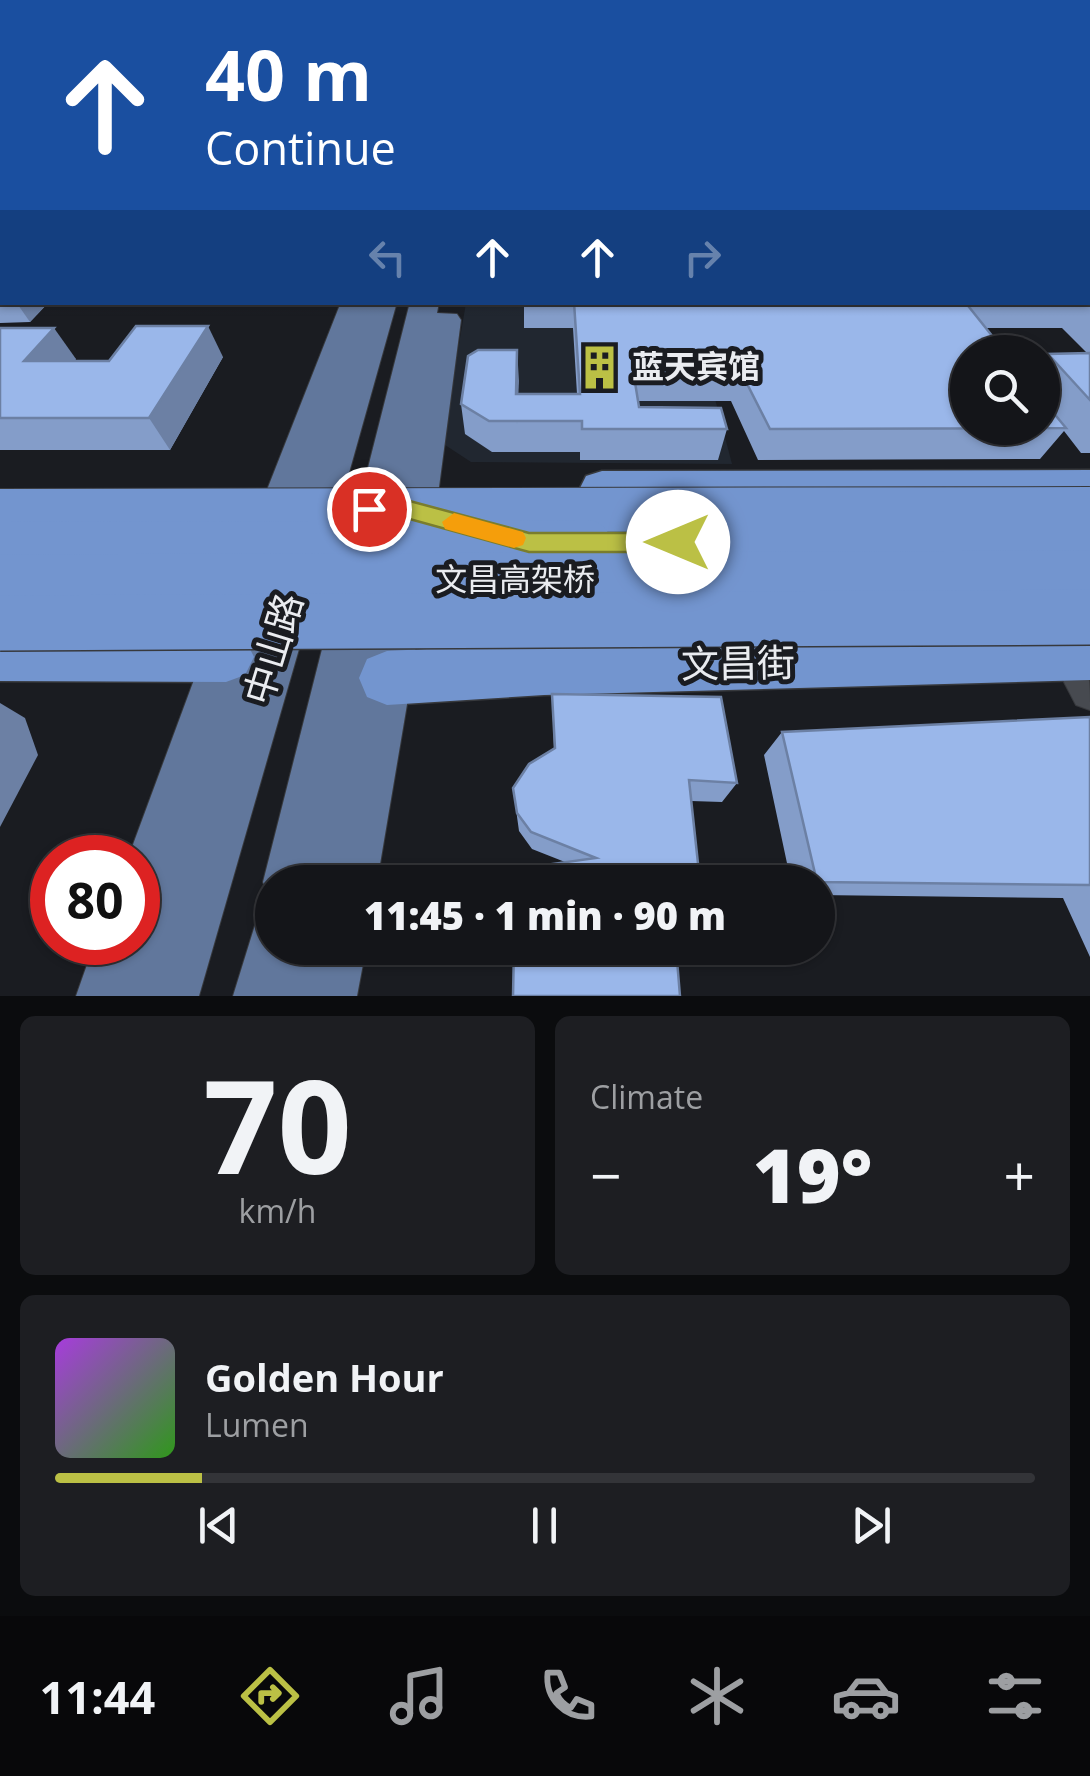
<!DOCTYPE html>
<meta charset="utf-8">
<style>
:root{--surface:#141519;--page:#1d1e22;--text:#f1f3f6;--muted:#9d9fa2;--line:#333438;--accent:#bbc045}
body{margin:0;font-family:"Open Sans","Noto Sans SC",sans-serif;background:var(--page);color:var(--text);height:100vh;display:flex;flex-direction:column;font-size:38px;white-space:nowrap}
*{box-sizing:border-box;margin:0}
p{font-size:32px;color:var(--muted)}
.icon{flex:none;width:55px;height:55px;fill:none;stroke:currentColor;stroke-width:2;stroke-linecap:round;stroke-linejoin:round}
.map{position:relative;height:996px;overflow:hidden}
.panel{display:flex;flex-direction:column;gap:20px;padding:20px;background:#0b0c0e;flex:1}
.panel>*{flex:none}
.hud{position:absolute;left:0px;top:0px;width:1090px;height:305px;box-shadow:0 2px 8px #0004,0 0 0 2px var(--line);background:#1a4fa0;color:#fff;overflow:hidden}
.buttons{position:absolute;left:950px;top:335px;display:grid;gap:20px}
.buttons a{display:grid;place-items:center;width:110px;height:110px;border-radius:50%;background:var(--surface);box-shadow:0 2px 8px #0004,0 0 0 2px var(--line);font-size:50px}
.speed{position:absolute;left:30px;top:835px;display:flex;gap:20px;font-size:50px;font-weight:700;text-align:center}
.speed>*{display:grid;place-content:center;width:130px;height:130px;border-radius:50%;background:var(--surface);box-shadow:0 2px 8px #0004,0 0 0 2px var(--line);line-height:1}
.speed .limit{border:15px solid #d22;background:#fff;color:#111}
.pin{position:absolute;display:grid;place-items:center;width:85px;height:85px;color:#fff;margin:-42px;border:5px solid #fff;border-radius:50%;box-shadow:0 2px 10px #0007}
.me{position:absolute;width:110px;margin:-55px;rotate:270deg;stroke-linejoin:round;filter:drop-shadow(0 0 8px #0008)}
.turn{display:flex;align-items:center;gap:35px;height:210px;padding:0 40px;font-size:45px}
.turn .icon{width:130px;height:130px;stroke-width:2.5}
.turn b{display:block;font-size:70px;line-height:85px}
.lanes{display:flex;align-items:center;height:95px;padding:0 40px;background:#0003;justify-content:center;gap:50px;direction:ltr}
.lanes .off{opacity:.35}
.big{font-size:75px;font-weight:800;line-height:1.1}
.panel .tile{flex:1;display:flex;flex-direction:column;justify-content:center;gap:15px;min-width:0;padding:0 35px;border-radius:15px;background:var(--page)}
.panel .dial{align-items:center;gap:0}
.dial b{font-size:130px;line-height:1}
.song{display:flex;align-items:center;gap:30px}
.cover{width:120px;height:120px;border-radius:15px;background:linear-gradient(135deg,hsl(280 70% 55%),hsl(110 70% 35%))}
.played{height:10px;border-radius:5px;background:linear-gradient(90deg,var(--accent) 15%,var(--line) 15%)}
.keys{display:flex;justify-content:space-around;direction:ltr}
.heat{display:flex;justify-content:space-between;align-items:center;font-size:55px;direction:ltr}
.panel .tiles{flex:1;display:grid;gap:20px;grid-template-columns:1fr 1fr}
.tile:last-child{grid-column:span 2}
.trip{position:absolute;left:255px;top:865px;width:580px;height:100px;border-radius:50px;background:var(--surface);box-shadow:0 2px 8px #0004,0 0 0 2px var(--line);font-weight:800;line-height:100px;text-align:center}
.tab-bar{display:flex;height:160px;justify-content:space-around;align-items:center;background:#08080a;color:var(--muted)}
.tab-bar .icon{width:70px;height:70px}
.tab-bar .on{color:var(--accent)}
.tab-bar b{font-size:45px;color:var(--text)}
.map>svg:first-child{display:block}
.built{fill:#212730}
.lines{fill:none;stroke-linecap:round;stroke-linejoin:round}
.minor-casing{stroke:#37393d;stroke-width:2}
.major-casing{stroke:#37393d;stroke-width:2}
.highway-casing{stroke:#37393d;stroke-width:3}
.minor{fill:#474a50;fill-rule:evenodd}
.major{fill:#61779c;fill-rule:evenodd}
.highway{fill:#7395cf;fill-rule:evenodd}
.highway-bridge-far1-casing{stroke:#37393d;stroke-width:46;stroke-linecap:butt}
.highway-bridge-casing{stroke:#37393d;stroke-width:58;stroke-linecap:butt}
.highway-bridge-far1{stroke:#7395cf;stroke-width:44}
.highway-bridge{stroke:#7395cf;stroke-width:55}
.wall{fill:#849dc9;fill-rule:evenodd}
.shaded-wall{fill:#6c80a4}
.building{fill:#9ab7ea;stroke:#6c80a4;stroke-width:2.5}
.route{fill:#bbc045;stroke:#7a7d2d;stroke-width:2.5}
.slow{fill:#f59e0b}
.labels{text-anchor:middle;stroke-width:10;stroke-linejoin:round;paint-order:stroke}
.poi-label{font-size:32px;font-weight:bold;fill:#eaecf0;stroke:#1a1c21;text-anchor:start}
.street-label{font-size:32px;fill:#eaecf0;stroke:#1a1c21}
.near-street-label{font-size:38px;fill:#eaecf0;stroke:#1a1c21}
</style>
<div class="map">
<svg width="1090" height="996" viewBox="0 0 1090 996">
<rect width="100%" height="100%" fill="#1a1c21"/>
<polygon class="built" points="466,303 690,303 732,464 471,462 442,443"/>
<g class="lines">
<defs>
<path id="minor" d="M 1069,640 C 1090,651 1090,684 1090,710 L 1076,705 L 1051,657 L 1056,645 Z"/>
<g id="major">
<polygon points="341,302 397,302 331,537 325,549 310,554 295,549 290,539 284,550 269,555 254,550 248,538"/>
<polygon points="410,302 439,302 437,313 457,314 461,320 432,540 426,552 411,557 396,552 392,544 373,640 392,629 409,635 416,651 377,882 272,882 272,904 263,882"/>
<polygon points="291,577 307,583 314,597 199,996 76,996 95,942 138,942 138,858 128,858 218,615 235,609 252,615 258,628 275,583"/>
<polygon points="272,918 272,948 366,948 357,996 233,996 255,925"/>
</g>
<g id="highway">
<polygon points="1090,470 1090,502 602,505 586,500 580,488 586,476 602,471"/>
<polygon points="1090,630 1090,680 544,695 387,705 367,697 359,678 367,659 387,651 544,643"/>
<polygon points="0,631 226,632 245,639 254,657 245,675 226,682 0,681"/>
</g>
</defs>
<use href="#minor" class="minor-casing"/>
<use href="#major" class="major-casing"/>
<use href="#highway" class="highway-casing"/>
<use href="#minor" class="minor"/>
<use href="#major" class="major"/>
<use href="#highway" class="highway"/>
<defs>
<g id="highway-bridge-far1">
<polyline points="0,511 1090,509"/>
<polyline points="727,542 1090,542"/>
<polyline points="0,544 588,542"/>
</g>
<g id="highway-bridge">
<polyline points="0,582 1090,578"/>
<polyline points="0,623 1090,617"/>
</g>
</defs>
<use href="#highway-bridge-far1" class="highway-bridge-far1-casing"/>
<use href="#highway-bridge" class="highway-bridge-casing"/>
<use href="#highway-bridge-far1" class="highway-bridge-far1"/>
<use href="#highway-bridge" class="highway-bridge"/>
</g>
<g class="wall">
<polygon points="1088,176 1090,176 1090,253 1088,257"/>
<polygon points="2,216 2,302 49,302 30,322 0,323 0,218"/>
<path d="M 1088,265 L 1090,268 L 1090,453 L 1081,453 L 1064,431 L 1040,459 L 758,460 L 731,401 L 638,401 L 639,407 L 727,429 L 718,460 L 580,460 L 580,452 L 492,452 L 465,434 L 461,404 L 517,350 L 518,394 L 577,394 L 573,328 L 524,328 L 524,302 L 1088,302 ZM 986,328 L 1062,328 L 1087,353 L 1048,354 L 1042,362 L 1042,428 Z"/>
<polygon points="0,328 76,359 74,361 223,357 170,450 0,450"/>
<polygon points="552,694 737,783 722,802 691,801 700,882 565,862 532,849 519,831 513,788 554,749"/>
<polygon points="1090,717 1090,957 1063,898 818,895 818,882 791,882 764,755 782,732"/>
</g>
<g class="shaded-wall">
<polygon points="16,302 49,302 30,322"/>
<polygon points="208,326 223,357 170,450 149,418"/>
<polygon points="54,328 76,359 48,393 24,361"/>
<polygon points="517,350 519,381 517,424 516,394"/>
<polygon points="0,703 25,718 38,755 0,827"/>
</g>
<g class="building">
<polygon points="1088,176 1090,176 1090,222 1088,220"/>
<polygon points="2,216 2,292 0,292 0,218"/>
<polygon points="1088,265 1090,268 1090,303 1088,301"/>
<polygon points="574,302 965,302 1005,352 968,352 968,428 1042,428 1042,399 1066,428 770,429 740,370 633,370 639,407 721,408 727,429 582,429 582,421 489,421 461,404 468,356 478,350 517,350 516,394 580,394"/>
<polygon points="136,326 208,326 149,418 0,418 0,328 54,328 24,361 109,361"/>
<polygon points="1090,353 1090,400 1048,354"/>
<polygon points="552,694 721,697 737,783 689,780 700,882 516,882 516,869 596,858 531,832 517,813 513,788 529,764 555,748"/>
<polygon points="1090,717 1090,885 817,882 782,732"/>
<polygon points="514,948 676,948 680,996 513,996"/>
</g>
<linearGradient id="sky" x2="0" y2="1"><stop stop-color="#0e0f12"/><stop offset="0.56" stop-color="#38404e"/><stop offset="1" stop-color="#38404e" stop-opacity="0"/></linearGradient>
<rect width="1090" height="316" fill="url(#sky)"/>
<polygon class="route" points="369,500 406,500 529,533 678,533 687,535 691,542 687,549 678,552 529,552 406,518 361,516 358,509"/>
<polygon class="slow" points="454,513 523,532 526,538 523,545 514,548 445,529 442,522"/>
<defs>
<symbol id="building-bare" viewBox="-9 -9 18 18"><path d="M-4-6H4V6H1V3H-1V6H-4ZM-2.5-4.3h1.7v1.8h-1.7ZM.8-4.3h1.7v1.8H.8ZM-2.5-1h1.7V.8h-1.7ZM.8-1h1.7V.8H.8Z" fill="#bbc045" stroke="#1a1c21" stroke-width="2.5" paint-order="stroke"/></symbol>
</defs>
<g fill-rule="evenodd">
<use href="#building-bare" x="568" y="336" width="63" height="63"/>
</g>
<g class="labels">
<g class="poi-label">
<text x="632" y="378">蓝天宾馆</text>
</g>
<g class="street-label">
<text x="515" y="591">文昌高架桥</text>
</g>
<g class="near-street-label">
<text transform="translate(274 649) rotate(-73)" y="13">中山路</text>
<text transform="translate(738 664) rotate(-1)" y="13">文昌街</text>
</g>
</g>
</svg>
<div class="buttons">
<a><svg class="icon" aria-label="search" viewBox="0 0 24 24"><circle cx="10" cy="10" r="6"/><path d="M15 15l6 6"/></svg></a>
</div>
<div class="speed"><div class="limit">80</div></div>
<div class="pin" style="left:369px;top:509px;background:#d93025"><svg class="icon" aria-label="arrive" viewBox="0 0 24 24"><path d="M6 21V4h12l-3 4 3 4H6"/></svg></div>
<svg class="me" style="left:678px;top:542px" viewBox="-20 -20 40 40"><circle r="19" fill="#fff"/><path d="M0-13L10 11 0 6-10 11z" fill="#bbc045"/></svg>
<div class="trip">11:45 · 1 min · 90 m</div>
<div class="hud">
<div class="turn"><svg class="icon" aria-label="ahead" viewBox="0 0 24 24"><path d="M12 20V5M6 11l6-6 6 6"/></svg><div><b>40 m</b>Continue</div></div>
<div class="lanes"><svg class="icon off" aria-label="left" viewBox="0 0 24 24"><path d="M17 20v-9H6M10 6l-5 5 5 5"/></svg><svg class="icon" aria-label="ahead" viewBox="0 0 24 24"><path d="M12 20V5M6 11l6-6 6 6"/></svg><svg class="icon" aria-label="ahead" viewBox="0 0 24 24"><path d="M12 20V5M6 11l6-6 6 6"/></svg><svg class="icon off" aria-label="right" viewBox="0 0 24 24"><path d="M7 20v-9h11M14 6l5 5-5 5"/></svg></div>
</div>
</div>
<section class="panel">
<div class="tiles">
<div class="tile dial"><b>70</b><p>km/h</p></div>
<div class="tile"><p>Climate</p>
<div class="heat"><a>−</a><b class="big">19°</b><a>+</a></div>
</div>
<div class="tile">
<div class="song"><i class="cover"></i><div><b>Golden Hour</b><p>Lumen</p></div></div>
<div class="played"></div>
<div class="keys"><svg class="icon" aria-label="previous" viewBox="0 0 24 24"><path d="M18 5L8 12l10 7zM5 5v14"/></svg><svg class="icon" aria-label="pause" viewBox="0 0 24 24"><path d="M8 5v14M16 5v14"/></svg><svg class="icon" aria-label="next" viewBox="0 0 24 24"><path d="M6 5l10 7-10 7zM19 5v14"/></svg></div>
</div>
</div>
</section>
<nav class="tab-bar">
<b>11:44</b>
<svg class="icon on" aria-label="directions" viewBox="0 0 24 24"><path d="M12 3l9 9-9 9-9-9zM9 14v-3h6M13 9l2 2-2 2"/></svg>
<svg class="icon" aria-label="music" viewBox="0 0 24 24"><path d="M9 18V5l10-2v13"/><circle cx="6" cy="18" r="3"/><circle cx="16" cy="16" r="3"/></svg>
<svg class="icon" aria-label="phone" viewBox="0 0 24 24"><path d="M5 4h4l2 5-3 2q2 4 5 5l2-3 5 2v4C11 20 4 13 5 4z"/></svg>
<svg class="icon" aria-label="climate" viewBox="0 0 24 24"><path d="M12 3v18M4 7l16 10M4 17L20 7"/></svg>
<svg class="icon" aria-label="car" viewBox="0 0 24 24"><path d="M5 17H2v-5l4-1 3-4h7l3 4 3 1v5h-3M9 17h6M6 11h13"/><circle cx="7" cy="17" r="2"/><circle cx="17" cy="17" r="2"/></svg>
<svg class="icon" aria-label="filters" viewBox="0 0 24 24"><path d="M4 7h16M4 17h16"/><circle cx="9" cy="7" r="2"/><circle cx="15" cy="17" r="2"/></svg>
</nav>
